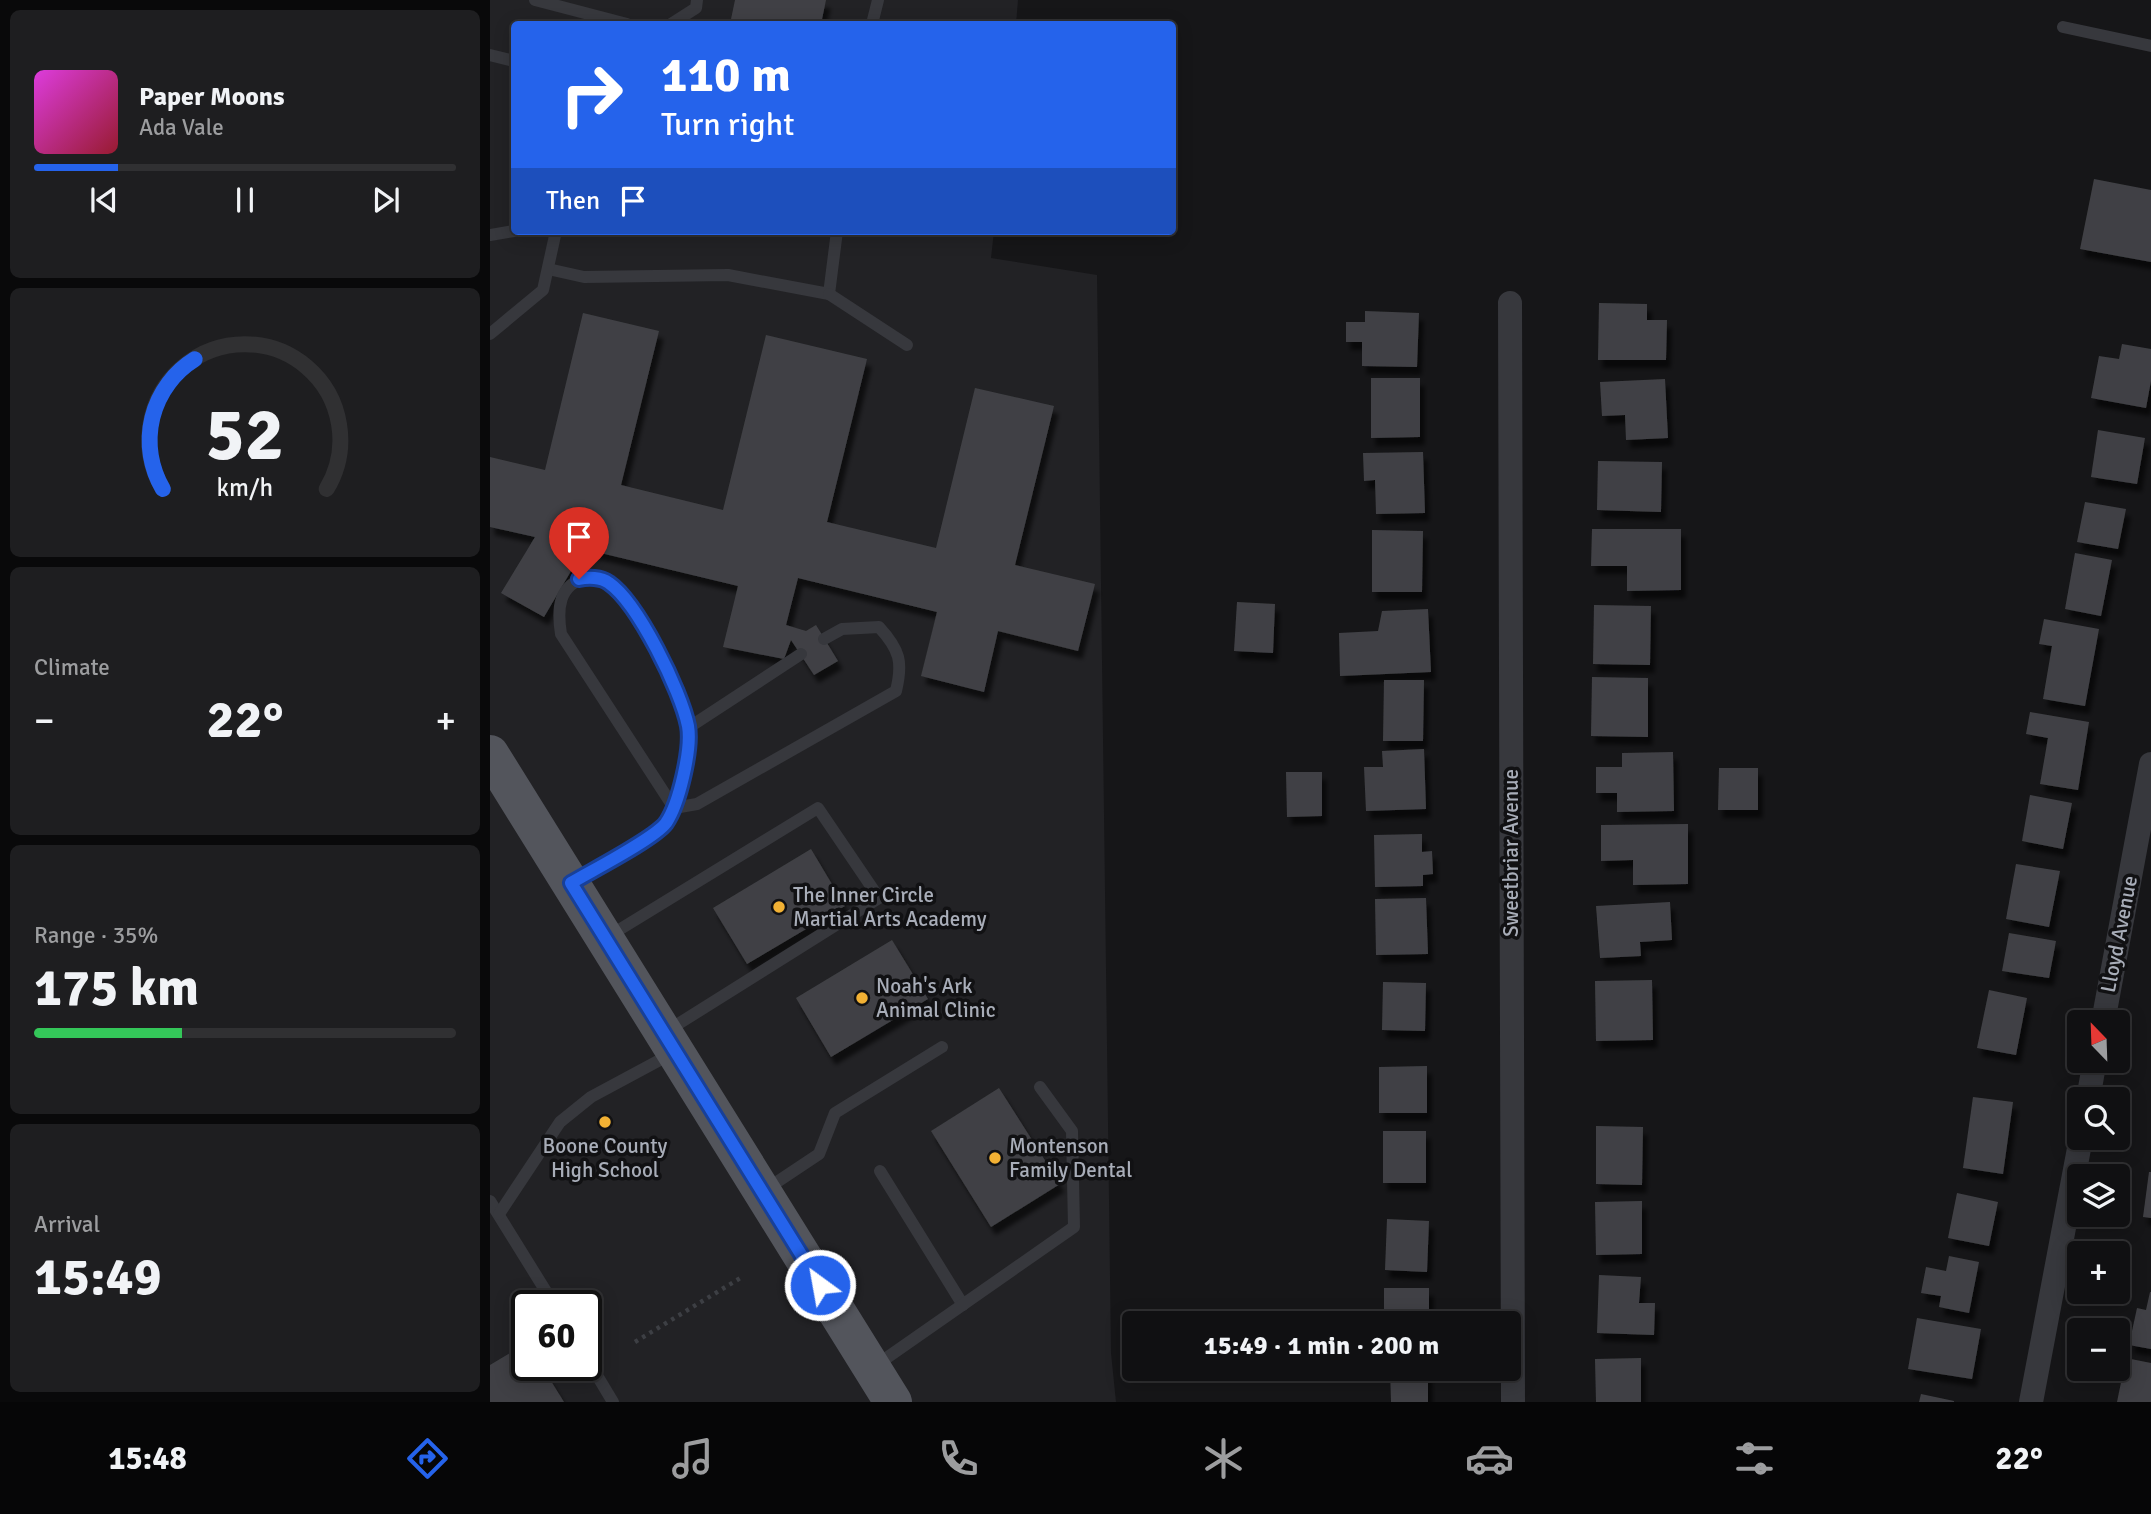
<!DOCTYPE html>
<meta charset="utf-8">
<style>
:root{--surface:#101012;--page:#1e1e20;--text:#f1f3f6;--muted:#9c9d9f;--line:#303032;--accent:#2563eb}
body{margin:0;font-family:Signika,sans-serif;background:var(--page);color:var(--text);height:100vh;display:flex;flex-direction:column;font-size:26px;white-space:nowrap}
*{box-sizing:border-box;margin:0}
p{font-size:23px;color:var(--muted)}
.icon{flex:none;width:38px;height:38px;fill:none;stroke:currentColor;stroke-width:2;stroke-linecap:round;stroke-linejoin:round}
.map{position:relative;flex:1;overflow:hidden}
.details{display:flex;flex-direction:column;gap:10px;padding:10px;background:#09090a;width:490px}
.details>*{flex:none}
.banner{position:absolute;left:21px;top:21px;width:665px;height:214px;border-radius:7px;box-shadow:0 4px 18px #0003,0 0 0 2px var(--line);background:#2563eb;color:#fff;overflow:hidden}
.needle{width:46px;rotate:337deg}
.tools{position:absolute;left:1577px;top:1010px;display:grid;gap:14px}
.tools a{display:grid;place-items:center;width:63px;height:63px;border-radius:7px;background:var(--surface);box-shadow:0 4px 18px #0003,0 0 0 2px var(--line);font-size:35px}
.speed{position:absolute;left:21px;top:1290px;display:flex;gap:14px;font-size:35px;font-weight:700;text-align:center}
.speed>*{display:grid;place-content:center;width:91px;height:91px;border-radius:50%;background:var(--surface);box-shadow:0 4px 18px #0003,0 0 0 2px var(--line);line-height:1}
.speed .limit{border:4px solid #111;border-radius:10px;background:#fff;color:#111}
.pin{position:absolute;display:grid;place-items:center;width:60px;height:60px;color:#fff;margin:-72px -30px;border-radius:50% 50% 50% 0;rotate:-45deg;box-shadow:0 0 7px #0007}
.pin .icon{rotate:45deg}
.me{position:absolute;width:77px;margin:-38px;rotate:328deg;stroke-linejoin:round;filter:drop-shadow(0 0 5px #0008)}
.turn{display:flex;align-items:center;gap:24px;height:147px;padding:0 35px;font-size:32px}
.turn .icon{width:91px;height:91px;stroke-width:2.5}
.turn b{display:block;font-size:49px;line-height:60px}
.then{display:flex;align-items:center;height:66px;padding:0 35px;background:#0003;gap:14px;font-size:26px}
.big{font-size:52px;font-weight:800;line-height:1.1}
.details .widget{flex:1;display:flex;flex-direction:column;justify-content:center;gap:10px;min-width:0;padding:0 24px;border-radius:10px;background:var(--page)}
.details .dial{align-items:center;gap:0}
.dial svg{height:182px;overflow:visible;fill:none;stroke:var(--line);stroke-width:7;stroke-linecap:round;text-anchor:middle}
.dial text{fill:var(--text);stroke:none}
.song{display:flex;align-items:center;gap:21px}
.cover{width:84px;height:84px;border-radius:10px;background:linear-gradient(135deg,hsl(300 70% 55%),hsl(350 70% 35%))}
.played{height:7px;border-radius:4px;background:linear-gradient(90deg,var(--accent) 20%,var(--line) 20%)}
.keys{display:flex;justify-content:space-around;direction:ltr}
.heat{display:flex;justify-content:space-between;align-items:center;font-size:38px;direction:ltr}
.charge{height:10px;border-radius:5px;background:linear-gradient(90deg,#34c759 35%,var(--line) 0)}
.trip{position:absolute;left:632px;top:1311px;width:399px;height:70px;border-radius:7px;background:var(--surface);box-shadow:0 4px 18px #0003,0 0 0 2px var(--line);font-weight:800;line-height:70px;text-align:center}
.menu{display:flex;height:112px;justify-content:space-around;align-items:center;background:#060607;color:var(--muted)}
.menu .icon{width:49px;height:49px}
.menu .selected{color:var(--accent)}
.menu b{font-size:32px;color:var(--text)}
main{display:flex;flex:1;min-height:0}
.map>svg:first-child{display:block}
.built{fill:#222225;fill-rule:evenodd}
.building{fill:#404145;filter:url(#shadow)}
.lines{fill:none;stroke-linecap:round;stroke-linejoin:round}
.path{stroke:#3d3f44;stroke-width:4.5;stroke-dasharray:3.5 5;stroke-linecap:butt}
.lane{stroke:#37383d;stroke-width:12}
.street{stroke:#37383d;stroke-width:24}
.primary{stroke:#53555c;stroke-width:38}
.route-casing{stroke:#184099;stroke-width:18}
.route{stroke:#2563eb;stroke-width:12}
.poi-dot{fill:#f2b134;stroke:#111113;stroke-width:2.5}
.labels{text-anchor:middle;stroke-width:7;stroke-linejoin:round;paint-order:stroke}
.street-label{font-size:21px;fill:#a8adb8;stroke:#111113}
.poi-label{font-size:21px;fill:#a8adb8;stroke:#111113;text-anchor:start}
</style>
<main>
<section class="details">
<div class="widget">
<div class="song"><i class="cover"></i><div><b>Paper Moons</b><p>Ada Vale</p></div></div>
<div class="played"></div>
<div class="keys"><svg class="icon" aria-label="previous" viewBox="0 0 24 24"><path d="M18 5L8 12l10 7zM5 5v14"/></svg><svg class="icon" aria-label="pause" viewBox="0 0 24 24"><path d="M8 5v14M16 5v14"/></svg><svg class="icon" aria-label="next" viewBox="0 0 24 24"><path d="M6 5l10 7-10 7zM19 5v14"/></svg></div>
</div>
<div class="widget dial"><svg viewBox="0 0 100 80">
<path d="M14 69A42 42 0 1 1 86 69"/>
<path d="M14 69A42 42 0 0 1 28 12" stroke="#2563eb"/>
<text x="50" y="56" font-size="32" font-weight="700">52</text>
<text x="50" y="72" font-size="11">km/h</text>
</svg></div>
<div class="widget"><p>Climate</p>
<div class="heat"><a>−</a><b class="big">22°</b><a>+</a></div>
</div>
<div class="widget"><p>Range · 35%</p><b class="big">175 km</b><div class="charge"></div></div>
<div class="widget"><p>Arrival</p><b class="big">15:49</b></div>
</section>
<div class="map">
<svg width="1661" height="1402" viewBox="0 0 1661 1402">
<defs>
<filter id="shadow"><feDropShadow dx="4.5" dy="8" stdDeviation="2" flood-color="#0009"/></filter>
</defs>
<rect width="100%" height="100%" fill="#161618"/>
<path class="built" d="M 0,0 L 528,0 L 526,24 L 24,24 L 24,231 L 504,231 L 501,258 L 607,275 L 621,1353 L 626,1402 L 0,1402 ZM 37,1306 L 96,1306 L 96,1365 L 37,1365 Z"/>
<g class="building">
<polygon points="245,0 336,0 331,24 240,24"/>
<polygon points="1604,179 1661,190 1661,262 1590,249"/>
<polygon points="1109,303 1157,304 1157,320 1177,320 1176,360 1108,360"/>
<polygon points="875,311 929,313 927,367 872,366 872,342 856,342 856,322 875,322"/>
<polygon points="93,313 169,331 131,485 233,510 276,335 377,359 337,522 446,548 485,388 564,406 525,565 605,584 588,651 508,631 494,692 431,676 447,612 308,578 296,625 316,631 326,625 348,661 324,675 301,640 294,659 233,647 248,586 94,549 54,617 11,593 45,537 0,527 0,457 55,470"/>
<polygon points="1632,344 1661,349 1661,381 1656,408 1601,398 1609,356 1629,359"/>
<polygon points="881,378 930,378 930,437 881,438"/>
<polygon points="1175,379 1178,438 1136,440 1135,415 1112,416 1110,382"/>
<polygon points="1608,430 1655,438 1647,484 1601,477"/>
<polygon points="933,452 935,513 886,514 885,480 874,481 873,453"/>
<polygon points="1108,461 1172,462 1171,512 1107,510"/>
<polygon points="1595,502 1636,509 1628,549 1587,542"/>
<polygon points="1102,529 1191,529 1191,590 1137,591 1137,566 1101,566"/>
<polygon points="882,530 933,531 932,592 882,592"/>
<polygon points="1585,553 1622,560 1611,616 1575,609"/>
<polygon points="747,602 785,604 783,653 744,651"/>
<polygon points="1104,605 1161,606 1160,665 1103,664"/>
<polygon points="938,609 941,672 850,676 849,633 888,631 892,611"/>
<polygon points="1554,619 1609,629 1595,706 1553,699 1562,646 1549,644"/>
<polygon points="1102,677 1158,678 1158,737 1101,736"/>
<polygon points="894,680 934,680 933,741 893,741"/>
<polygon points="1540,712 1599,722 1588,790 1550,784 1558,738 1536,734"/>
<polygon points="934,749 936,809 876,811 874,767 893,767 892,751"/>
<polygon points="1183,752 1184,811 1127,812 1127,793 1106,793 1106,767 1132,767 1132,753"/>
<polygon points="1229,768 1268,768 1268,810 1228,810"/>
<polygon points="796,772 832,772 832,816 797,817"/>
<polygon points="1540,795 1582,803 1573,849 1532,841"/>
<polygon points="1198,824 1198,884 1143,885 1143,860 1111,861 1111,825"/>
<polygon points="932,834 932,852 942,851 943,874 933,875 933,886 885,887 884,835"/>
<polygon points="321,849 355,906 257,964 223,908"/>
<polygon points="1526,864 1570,871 1559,927 1516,919"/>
<polygon points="936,898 938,954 886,955 885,899"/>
<polygon points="1180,902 1182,940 1150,942 1151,956 1110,958 1106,906"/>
<polygon points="1519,933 1566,941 1559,978 1512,971"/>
<polygon points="402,940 438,999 341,1057 306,998"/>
<polygon points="1162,980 1163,1040 1106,1041 1105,981"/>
<polygon points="893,982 936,983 935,1031 892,1030"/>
<polygon points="1499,990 1537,998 1526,1055 1487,1048"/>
<polygon points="937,1066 937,1113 889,1113 889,1067"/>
<polygon points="509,1088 570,1184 501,1227 441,1131"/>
<polygon points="1483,1097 1523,1102 1513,1174 1473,1168"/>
<polygon points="1106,1126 1153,1127 1152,1185 1106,1184"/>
<rect x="893" y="1131" width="43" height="52"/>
<polygon points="1659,1172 1661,1172 1661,1218 1653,1217"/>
<polygon points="1467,1193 1508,1202 1499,1246 1458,1238"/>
<polygon points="1152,1201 1152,1254 1106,1255 1105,1202"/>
<polygon points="897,1219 939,1221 937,1272 895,1270"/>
<polygon points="1459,1256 1489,1262 1479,1313 1449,1307 1451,1296 1431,1293 1436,1267 1456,1271"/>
<polygon points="1109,1275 1151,1277 1149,1303 1165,1303 1164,1335 1107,1333"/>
<rect x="894" y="1288" width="45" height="35"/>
<polygon points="1660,1292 1661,1292 1661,1349 1639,1345 1647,1308 1656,1310"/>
<polygon points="1427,1318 1491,1329 1482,1379 1418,1369"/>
<polygon points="37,1343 37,1365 51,1365 74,1402 0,1402 0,1365"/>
<polygon points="1151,1358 1151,1402 1106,1402 1105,1359"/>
<polygon points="1636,1358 1661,1363 1661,1402 1627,1402"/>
<polygon points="900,1368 938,1368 938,1402 901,1402"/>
<polygon points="1431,1394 1464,1401 1464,1402 1429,1402"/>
</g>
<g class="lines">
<polyline class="path" points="145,1342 252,1277"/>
<g class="lane">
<polyline points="45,0 137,24"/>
<polyline points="181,24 206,8 207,0"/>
<polyline points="382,24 388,0"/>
<polyline points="1573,27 1661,46"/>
<polyline points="0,55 24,61"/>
<polyline points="0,235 24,231"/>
<polyline points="58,269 94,277 238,275 339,294 347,231"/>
<polyline points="339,294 417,345"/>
<polyline points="0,334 53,290 66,231"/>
<polyline points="198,728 311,654"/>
<path d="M 83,882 C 105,869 158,842 174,826 C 189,810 200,751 198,729 C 196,700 144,597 118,582 C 113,579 104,578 97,577 C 68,585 67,609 71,634 L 184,808 L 207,804 L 406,691 C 413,662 410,650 389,627 L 352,629 L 334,639"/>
<polyline points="119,936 328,808 389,898 177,1031"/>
<polyline points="390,1171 473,1305"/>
<polyline points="275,1190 329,1154 345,1113 452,1047"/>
<polyline points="0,1201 65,1306"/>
<polyline points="9,1214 70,1122 101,1097 181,1054"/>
<polyline points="96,1357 123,1402"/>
<polyline points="385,1366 584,1227 582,1131 550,1087"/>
</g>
<g class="street">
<polyline points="1020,303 1023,1402"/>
<polyline points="1613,1022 1661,764"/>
<polyline points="1598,1099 1605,1060"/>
<polyline points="1541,1402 1591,1138"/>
</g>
<polyline class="primary" points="0,754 403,1402"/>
</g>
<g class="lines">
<defs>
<path id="route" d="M 89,579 C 98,577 111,577 119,583 C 148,603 191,691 198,726 C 202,749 189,804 176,823 C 164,839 101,871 81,883 L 330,1285"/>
</defs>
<use href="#route" class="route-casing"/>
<use href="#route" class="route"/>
</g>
<g class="poi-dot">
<circle cx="289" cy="907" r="7"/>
<circle cx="372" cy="998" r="7"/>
<circle cx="115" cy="1122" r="7"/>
<circle cx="505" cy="1158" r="7"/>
</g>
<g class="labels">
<g class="street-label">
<text transform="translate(1021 853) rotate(-90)" y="7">Sweetbriar Avenue</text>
<text transform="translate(1629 934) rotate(-79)" y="7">Lloyd Avenue</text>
</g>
<g class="poi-label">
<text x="303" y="902">The Inner Circle<tspan x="303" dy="24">Martial Arts Academy</tspan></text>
<text x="386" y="993">Noah's Ark<tspan x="386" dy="24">Animal Clinic</tspan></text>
<text x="115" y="1153" text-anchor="middle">Boone County<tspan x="115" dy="24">High School</tspan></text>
<text x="519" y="1153">Montenson<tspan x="519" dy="24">Family Dental</tspan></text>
</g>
</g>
</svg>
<div class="tools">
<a><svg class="needle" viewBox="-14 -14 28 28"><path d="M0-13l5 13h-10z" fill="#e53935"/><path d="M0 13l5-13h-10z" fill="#9c9d9f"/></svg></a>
<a><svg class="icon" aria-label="search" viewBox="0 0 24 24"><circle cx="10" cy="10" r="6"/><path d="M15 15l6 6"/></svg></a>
<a><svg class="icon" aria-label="layers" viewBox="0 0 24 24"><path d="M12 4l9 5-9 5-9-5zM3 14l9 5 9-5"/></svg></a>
<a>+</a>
<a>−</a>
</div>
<div class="speed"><div class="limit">60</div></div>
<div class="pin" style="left:89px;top:579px;background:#d93025"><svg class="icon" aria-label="arrive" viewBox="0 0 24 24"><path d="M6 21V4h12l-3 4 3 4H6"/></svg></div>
<svg class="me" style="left:330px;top:1285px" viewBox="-20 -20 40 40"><circle r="17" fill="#2563eb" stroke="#fff" stroke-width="3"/><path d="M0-11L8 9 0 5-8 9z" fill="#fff"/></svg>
<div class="trip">15:49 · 1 min · 200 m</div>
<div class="banner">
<div class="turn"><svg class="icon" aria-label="right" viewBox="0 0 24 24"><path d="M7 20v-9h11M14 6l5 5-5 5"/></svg><div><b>110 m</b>Turn right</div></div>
<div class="then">Then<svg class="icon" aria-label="arrive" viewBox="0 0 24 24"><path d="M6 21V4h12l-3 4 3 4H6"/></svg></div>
</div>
</div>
</main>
<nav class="menu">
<b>15:48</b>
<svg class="icon selected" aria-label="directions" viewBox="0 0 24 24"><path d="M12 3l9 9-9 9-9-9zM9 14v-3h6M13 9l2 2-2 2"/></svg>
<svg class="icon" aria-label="music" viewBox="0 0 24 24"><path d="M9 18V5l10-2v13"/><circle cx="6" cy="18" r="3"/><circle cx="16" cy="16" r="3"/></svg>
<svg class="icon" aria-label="phone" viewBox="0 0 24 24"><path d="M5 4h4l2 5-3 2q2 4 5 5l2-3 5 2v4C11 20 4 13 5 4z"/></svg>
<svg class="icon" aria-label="climate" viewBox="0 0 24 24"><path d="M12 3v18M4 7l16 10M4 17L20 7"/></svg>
<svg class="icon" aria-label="car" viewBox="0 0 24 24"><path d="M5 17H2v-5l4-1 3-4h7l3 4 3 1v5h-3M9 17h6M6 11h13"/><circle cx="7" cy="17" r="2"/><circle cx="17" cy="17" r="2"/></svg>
<svg class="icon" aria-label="filters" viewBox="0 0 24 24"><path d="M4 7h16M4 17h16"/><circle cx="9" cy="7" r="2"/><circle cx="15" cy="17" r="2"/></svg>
<b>22°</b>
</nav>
